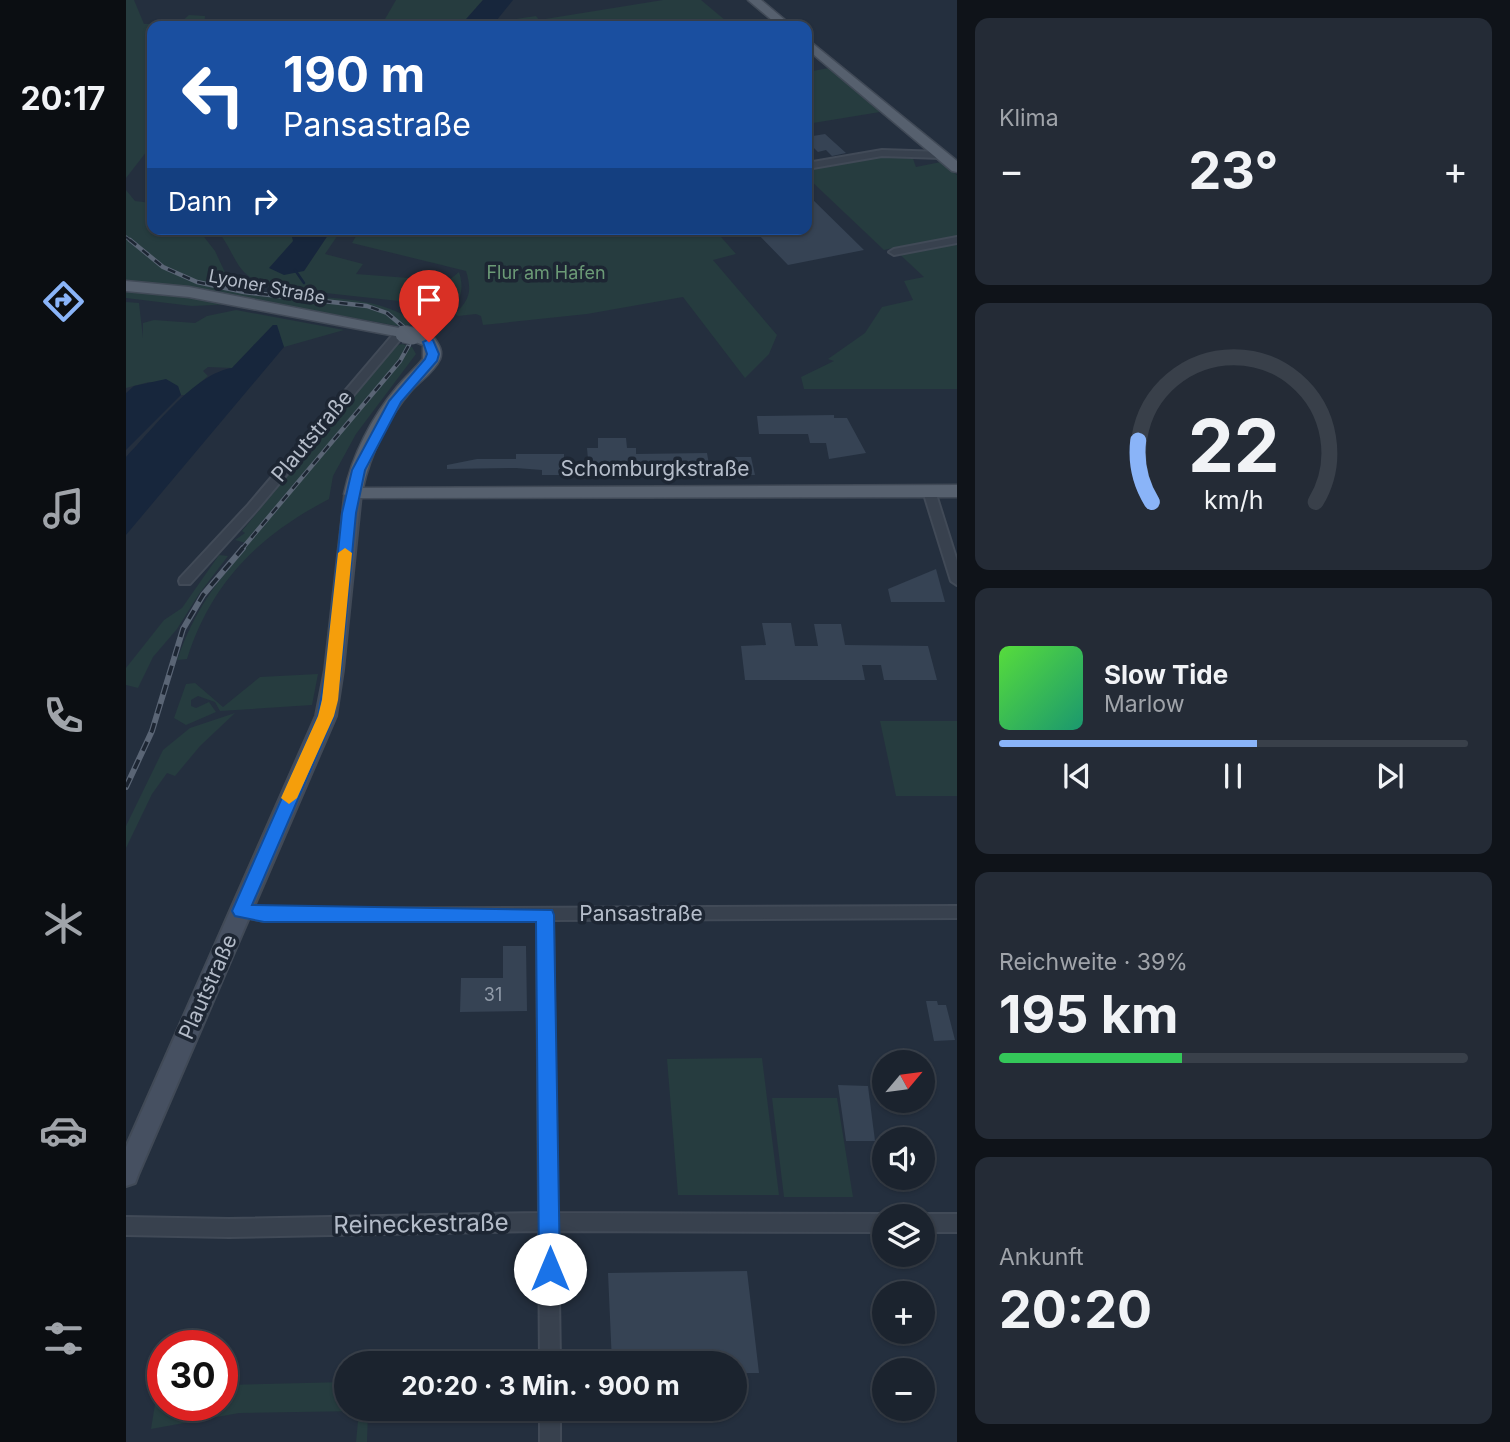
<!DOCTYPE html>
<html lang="de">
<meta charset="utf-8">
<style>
:root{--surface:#1b232e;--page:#242b36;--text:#f1f3f6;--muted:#a0a4aa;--line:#39404a;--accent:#8ab4f8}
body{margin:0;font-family:Inter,sans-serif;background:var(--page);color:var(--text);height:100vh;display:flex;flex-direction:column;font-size:26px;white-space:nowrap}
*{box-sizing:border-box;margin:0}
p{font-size:23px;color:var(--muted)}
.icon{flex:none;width:38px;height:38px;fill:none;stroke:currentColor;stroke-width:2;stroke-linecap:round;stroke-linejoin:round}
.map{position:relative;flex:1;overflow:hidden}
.drawer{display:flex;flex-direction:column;gap:18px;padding:18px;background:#0f1319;width:553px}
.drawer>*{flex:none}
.hud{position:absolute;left:21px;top:21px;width:665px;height:214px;border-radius:14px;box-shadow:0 2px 5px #0004,0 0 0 2px var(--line);background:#1a4fa0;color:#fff;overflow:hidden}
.needle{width:46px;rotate:61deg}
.tools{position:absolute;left:746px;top:1050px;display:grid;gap:14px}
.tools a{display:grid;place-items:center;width:63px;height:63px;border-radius:50%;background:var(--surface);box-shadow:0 2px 5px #0004,0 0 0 2px var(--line);font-size:35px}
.speed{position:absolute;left:21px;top:1330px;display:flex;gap:14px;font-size:35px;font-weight:700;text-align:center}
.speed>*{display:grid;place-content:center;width:91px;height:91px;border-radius:50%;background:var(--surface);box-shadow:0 2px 5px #0004,0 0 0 2px var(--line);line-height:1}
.speed .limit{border:10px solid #d22;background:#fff;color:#111}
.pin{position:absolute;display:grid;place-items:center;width:60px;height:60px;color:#fff;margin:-72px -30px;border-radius:50% 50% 50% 0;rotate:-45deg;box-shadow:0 0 7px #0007}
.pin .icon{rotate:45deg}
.me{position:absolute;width:77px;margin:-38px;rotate:0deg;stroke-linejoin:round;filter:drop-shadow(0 0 5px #0008)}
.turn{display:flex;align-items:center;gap:24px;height:147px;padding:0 21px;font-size:32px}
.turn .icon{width:91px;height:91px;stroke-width:2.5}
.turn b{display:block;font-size:49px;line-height:60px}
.then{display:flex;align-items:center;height:66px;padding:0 21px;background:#0003;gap:14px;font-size:26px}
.big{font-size:52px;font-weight:700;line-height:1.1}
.drawer .card{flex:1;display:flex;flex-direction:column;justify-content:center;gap:10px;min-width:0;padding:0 24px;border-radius:14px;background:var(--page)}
.drawer .dial{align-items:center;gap:0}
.dial svg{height:182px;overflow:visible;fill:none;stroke:var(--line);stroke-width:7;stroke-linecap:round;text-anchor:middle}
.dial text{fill:var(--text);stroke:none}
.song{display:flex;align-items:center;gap:21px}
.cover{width:84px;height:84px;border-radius:10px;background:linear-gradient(135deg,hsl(110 70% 55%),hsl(160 70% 35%))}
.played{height:7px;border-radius:4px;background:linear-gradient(90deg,var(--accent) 55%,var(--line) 55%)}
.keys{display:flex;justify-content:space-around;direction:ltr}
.heat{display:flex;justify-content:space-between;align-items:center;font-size:38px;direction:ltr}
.charge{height:10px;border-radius:5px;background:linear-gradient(90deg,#34c759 39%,var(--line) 0)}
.trip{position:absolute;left:208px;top:1351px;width:413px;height:70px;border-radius:35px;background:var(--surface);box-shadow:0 2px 5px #0004,0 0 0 2px var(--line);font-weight:700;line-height:70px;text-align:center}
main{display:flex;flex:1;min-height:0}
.tabs{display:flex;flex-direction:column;width:126px;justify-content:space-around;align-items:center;background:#0b0e12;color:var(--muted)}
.tabs .icon{width:49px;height:49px}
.tabs .selected{color:var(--accent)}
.tabs b{font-size:32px;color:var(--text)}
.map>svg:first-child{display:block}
.green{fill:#263c3f}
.water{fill:#17263c}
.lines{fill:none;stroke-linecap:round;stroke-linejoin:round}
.stream{stroke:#17263c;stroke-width:2.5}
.building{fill:#364354}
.minor-casing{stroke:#414a57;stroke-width:4}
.secondary-casing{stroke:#414a57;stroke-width:4}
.primary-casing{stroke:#414a57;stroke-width:3}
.minor{fill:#38414e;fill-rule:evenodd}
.secondary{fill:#465061;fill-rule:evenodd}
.primary{fill:#56606e;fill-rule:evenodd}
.rail-far2-casing{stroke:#5a6575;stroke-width:3.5}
.rail-far1-casing{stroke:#5a6575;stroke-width:4.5}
.rail-casing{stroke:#5a6575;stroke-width:6}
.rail-far2{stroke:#1d2633;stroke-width:2;stroke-dasharray:6;stroke-linecap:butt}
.rail-far1{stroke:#1d2633;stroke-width:2.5;stroke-dasharray:8;stroke-linecap:butt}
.rail{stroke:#1d2633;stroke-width:3.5;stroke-dasharray:10;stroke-linecap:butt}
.primary-bridge-casing{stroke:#414a57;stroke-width:19;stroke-linecap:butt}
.primary-bridge{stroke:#56606e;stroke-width:17}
.route{fill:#1a73e8;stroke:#114b97;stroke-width:2}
.slow{fill:#f59e0b}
.labels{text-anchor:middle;stroke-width:7;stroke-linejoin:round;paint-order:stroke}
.far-park-label{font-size:18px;fill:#6b9a76;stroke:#1d2633}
.far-street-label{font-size:18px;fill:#b4bcc9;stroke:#1d2633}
.number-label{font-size:18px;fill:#929caa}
.street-label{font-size:21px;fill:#b4bcc9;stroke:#1d2633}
.near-street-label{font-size:24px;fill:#b4bcc9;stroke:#1d2633}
</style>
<main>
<nav class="tabs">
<b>20:17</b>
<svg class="icon selected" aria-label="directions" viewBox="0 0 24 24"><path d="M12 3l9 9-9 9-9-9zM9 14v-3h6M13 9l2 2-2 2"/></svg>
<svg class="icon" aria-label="music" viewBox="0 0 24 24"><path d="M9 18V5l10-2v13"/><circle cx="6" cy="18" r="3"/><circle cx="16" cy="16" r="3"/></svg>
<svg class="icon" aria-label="phone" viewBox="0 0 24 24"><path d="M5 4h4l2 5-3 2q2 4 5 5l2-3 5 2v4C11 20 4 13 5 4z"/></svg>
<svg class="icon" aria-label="climate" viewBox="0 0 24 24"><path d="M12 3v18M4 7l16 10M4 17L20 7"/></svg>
<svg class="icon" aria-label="car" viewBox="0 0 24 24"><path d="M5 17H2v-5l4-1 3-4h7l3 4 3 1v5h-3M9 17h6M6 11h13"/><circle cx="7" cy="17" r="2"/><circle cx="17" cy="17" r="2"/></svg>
<svg class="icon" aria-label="filters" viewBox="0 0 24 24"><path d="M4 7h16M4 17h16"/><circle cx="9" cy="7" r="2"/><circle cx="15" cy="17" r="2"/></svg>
</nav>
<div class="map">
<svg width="831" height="1442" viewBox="0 0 831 1442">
<rect width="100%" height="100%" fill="#242f3e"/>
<g class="green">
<polygon points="0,0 8,0 18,24 53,24 63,15 79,16 78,26 26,26 26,134 21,151 0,178"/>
<polygon points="270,0 357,0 334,26 255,26"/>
<polygon points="537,0 575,0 606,26 384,26 390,19 410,16 413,20"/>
<polygon points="703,68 754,112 681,124 681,72"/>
<polygon points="754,156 786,156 790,167 815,162 831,175 831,389 678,389 675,377 708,361 702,359 739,333 756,307 787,300 778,281 798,277 767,248 758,250 681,177 681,169"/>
<path d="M 0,190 L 9,201 L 26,203 L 26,229 L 72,229 L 89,251 L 104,283 C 158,305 248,286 290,324 L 272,326 L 74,290 L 0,283 Z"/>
<path d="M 90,229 L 180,229 L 144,268 L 178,271 L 206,229 L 216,229 L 199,254 L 237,264 L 230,274 L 322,281 L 333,272 C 342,299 326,314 300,320 L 289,308 L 273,301 L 144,287 C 107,275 112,255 90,229 Z"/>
<path d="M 234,229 L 588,229 L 610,254 L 587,260 L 651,335 L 643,354 L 619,378 L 557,297 L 461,314 L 357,325 L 355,316 L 350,314 L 332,316 L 329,314 C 344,299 346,291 340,271 L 226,243 Z"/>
<polygon points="0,289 108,304 66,306 0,298"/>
<polygon points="0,302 13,303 17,338 17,323 28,320 69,323 81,316 110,310 218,330 158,347 147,325 106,368 82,367 77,371 82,376 60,395 55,395 52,386 23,382 0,388"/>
<path d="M 276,344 L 286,347 L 290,354 L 230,434 L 207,476 L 203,499 C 132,536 85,583 61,659 L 51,660 C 69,610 88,585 123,544 L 109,540 L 119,533 L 116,531 L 269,346 Z"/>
<polygon points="93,555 102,556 73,594 51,629 27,657 12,688 0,685 0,668 38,620 56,608"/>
<polygon points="192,674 186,705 94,711 89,702 72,696 65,700 65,706 70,708 83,702 90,712 60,725 48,718 60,684 69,683 97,707 134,677"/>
<polygon points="109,713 74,746 49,776 41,773 26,794 0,848 0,826 37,750 64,728"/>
<polygon points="754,721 831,721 831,796 770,796"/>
<polygon points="636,1058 653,1195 552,1195 541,1059"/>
<polygon points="646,1098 711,1098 727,1197 658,1197"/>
<polygon points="220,1382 220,1409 406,1409 406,1418 252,1419 251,1412 242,1411 241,1442 230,1442 233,1411 113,1413 25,1429 31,1392 37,1392 37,1405 96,1405 96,1387 100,1385"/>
</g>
<g class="water">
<polygon points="357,0 387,0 366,26 334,26"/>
<polygon points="180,229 206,229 178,271 158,275 143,268 167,241 165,233"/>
<path d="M 147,325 L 151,325 L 158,347 L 0,535 L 0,457 C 26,430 69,373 106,368 Z"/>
<polygon points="40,379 52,386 55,395 0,450 0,393 8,386"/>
</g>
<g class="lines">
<polyline class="stream" points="169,270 178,283"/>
</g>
<g class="building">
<polygon points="699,134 720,153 706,156 700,150 692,152 681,141 681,137"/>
<polygon points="681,194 738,250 662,265 627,229 681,229"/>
<polygon points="708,415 708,418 721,418 740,453 703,459 700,443 684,443 682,434 633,434 631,416"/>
<polygon points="472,438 500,438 501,448 510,448 510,454 581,453 584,470 525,471 524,465 475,466 473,471 463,471 461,448 472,448"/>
<polygon points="390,454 438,454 438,475 416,475 416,470 390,468 321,469 321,465 351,459 390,459"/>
<polygon points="609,457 625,457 629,475 612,475"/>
<polygon points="810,569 819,602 765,602 762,589"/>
<polygon points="636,623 665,623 669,646 692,646 688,624 715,624 719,645 802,646 811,680 758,680 755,665 736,665 739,680 619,680 615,646 640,645"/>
<polygon points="377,946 400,946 401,1011 334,1012 335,978 377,978"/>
<polygon points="800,1001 811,1001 812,1005 820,1005 829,1040 808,1041"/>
<polygon points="712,1085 742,1086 749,1141 720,1141"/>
<polygon points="621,1271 633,1373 609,1373 609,1363 486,1363 482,1273"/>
</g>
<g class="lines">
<defs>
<g id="minor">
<polygon points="756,150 816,152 821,155 816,158 756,156 681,169 681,163"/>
<polygon points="831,237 831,243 768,255 763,252 768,249"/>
<polygon points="274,330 279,333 278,335 130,511 64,584 54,584 53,581 54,578 122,505 270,331"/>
<polygon points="803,487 809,491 831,561 831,585 825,581 797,491"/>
<polygon points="115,905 138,909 831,906 831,918 427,920 431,1213 758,1214 763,1216 758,1216 758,1232 432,1231 434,1363 414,1363 413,1231 103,1237 0,1235 0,1217 103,1219 413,1213 411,920 138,921 109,915 107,911 109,907"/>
<polygon points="796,1214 831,1214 831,1232 796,1232 796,1216 791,1216"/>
<rect x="414" y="1409" width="20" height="33"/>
</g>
<polygon id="secondary" points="227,489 235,494 217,670 210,716 12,1175 9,1183 0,1186 0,1147 190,716 199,670 219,494"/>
<g id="primary">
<polygon points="622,0 635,0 666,26 653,26"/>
<polygon points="681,39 831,161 831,172 826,171 681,49"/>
<path d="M 0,281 L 63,287 L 278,329 L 309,339 C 313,345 317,351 314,359 C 308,372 294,381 285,391 C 262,417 244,455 237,488 L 831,485 L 831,497 L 221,498 L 218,494 C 226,455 246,417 271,387 C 279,377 289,369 297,359 L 297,345 L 280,338 L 63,297 L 0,291 Z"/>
</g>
</defs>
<use href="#minor" class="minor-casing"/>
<use href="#secondary" class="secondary-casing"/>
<use href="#primary" class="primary-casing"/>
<use href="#minor" class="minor"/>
<use href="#secondary" class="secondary"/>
<use href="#primary" class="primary"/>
<defs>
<polyline id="rail-far2" points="0,237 6,242"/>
<g id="rail-far1">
<polyline points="4,240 37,267 71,282 118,292 241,306 261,313 280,329"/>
<polyline points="115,550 274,361 283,345"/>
</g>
<polyline id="rail" points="0,787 26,731 57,629 77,595 117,548"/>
</defs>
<use href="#rail-far2" class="rail-far2-casing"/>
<use href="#rail-far1" class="rail-far1-casing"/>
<use href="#rail" class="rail-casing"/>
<use href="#rail-far2" class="rail-far2"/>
<use href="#rail-far1" class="rail-far1"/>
<use href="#rail" class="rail"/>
<defs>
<polyline id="primary-bridge" points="278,334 286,336"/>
</defs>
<use href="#primary-bridge" class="primary-bridge-casing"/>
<use href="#primary-bridge" class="primary-bridge"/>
</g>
<polygon class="route" points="303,339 307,340 313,354 311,361 275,402 239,470 230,513 215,670 208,716 126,905 426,910 428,915 434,1269 431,1277 424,1280 416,1277 413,1269 410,922 138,922 109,916 106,911 192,716 200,670 216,513 226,470 263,401 299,359 301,354 297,342"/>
<polygon class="slow" points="219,548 226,553 212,700 208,716 171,798 163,804 155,798 192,716 196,700 212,553"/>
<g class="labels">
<g class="far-park-label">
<text x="420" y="279">Flur am Hafen</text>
</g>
<g class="far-street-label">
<text transform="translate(141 287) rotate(11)" y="6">Lyoner Straße</text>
</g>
<g class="number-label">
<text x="367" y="1001">31</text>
</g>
<g class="street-label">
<text transform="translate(186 436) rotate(-50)" y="7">Plautstraße</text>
<text x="529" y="476">Schomburgkstraße</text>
<text x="515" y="921">Pansastraße</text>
<text transform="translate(82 987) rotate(-66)" y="7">Plautstraße</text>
</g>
<g class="near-street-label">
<text transform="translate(295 1224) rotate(-1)" y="8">Reineckestraße</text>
</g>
</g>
</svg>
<div class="tools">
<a><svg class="needle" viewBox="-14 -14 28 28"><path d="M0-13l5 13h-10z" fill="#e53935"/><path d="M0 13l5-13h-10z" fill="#a0a4aa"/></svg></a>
<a><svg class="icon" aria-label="sound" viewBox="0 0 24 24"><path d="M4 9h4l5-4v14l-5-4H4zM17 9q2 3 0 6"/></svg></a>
<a><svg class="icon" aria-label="layers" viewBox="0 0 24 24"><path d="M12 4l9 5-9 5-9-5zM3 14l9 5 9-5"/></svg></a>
<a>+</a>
<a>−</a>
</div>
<div class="speed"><div class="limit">30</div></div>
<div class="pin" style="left:303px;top:342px;background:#d93025"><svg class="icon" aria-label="arrive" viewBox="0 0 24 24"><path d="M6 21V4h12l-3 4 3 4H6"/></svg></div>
<svg class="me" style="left:424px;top:1269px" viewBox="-20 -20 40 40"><circle r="19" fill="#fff"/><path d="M0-13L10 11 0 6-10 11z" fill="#1a73e8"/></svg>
<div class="trip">20:20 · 3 Min. · 900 m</div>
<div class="hud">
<div class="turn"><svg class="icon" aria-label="left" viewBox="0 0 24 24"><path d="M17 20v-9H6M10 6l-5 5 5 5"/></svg><div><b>190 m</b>Pansastraße</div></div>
<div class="then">Dann<svg class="icon" aria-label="right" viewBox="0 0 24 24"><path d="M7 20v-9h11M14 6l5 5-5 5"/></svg></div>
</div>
</div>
<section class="drawer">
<div class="card"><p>Klima</p>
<div class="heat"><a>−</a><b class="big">23°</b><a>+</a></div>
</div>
<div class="card dial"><svg viewBox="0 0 100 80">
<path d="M14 69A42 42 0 1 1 86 69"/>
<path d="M14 69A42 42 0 0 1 8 42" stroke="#8ab4f8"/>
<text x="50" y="56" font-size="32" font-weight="700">22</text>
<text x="50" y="72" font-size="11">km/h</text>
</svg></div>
<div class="card">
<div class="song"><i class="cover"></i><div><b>Slow Tide</b><p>Marlow</p></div></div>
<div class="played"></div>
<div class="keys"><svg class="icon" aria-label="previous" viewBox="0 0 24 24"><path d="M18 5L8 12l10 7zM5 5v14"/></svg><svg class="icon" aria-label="pause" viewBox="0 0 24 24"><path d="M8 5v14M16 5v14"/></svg><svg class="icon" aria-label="next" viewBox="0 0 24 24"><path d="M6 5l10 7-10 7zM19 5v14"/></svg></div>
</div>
<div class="card"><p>Reichweite · 39%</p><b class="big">195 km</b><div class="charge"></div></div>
<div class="card"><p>Ankunft</p><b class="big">20:20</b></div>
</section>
</main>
